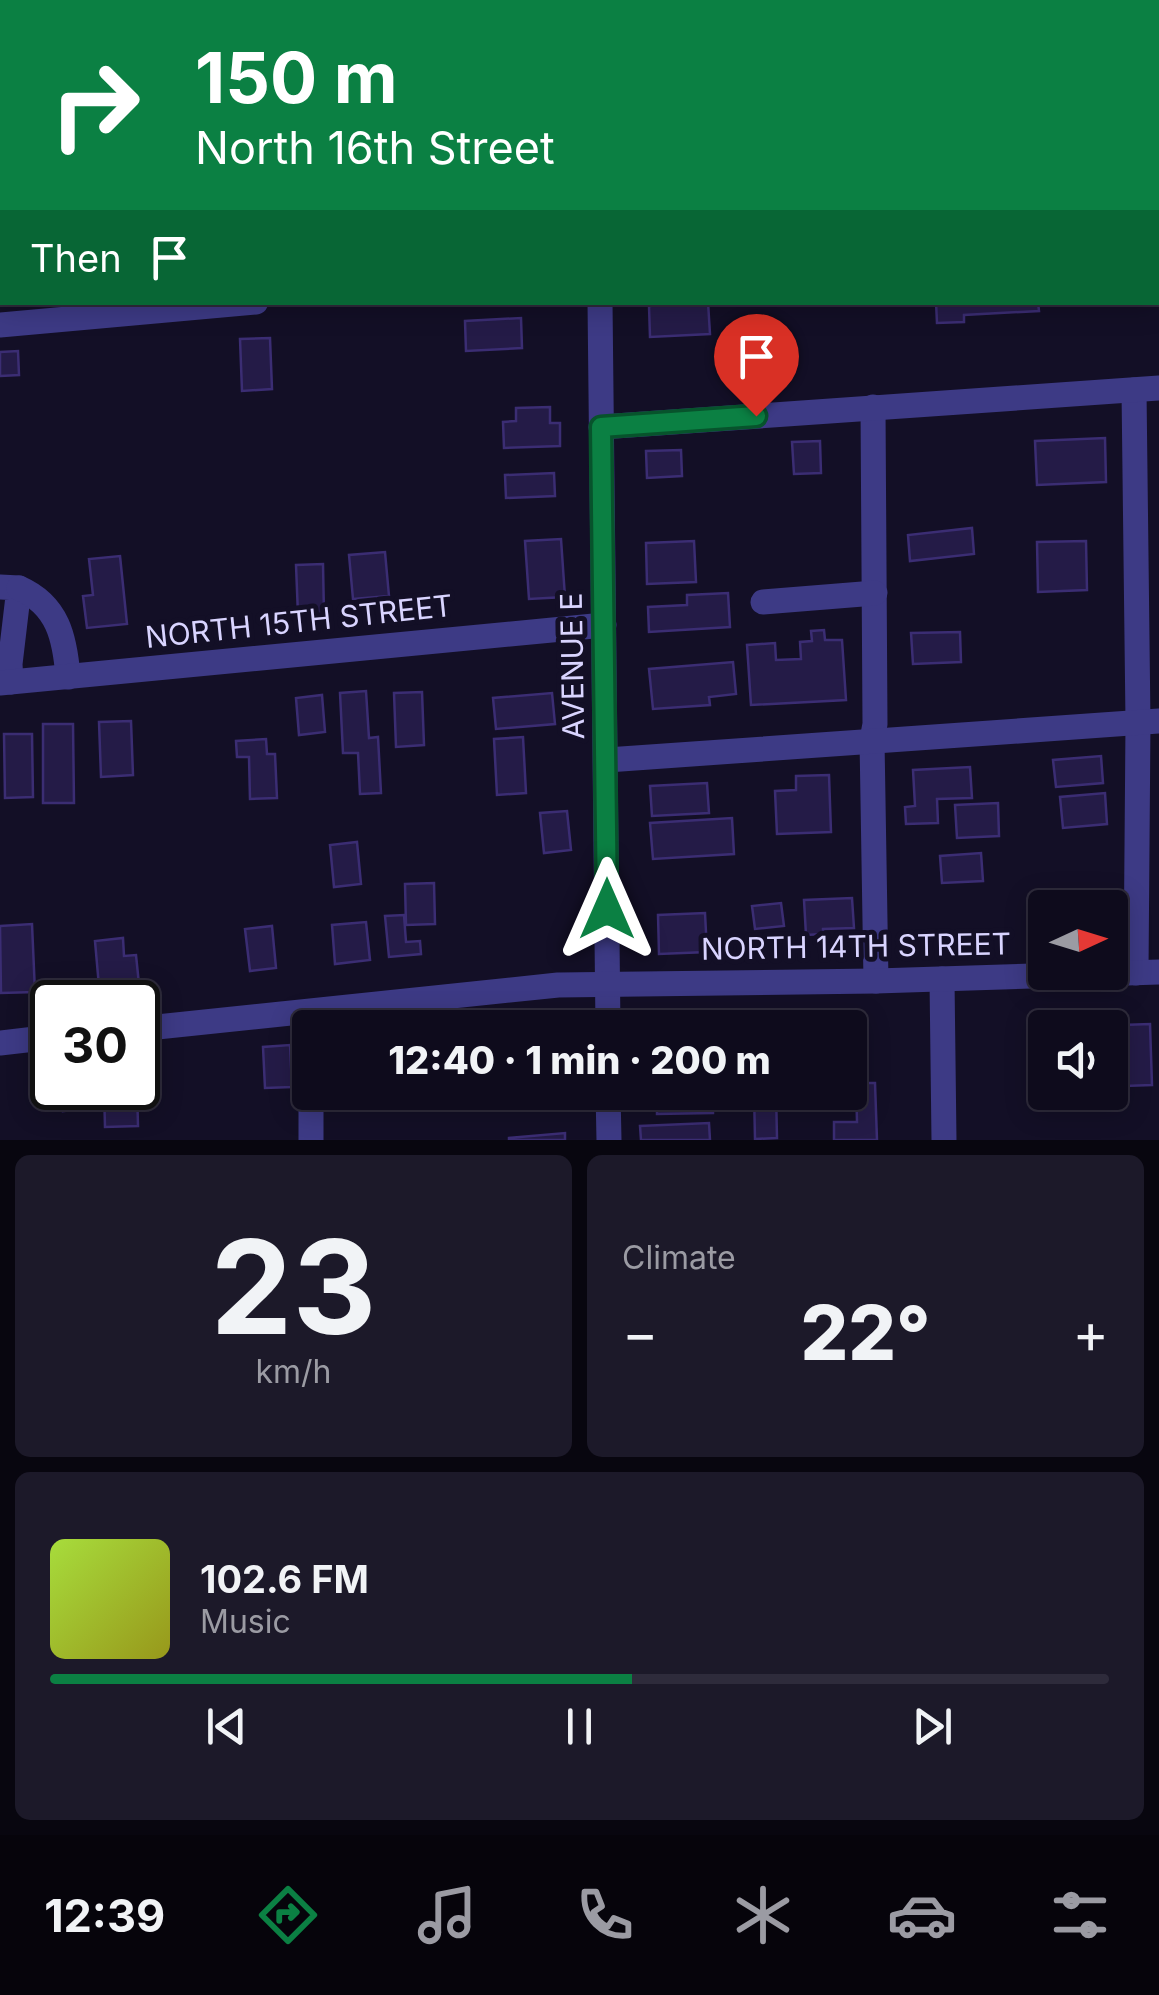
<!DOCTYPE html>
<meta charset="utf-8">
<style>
:root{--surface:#0e0b1c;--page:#1c1929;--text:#f1f3f6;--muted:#9b9ba3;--line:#2e2b3b;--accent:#0b8043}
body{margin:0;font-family:Inter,sans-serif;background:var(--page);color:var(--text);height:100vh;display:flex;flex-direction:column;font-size:38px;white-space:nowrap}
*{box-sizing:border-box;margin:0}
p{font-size:32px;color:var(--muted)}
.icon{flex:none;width:55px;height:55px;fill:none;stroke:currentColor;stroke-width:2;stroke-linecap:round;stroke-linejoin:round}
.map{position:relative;height:1140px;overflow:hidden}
.details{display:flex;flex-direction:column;gap:15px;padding:15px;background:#08060f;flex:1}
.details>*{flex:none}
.hud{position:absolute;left:0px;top:0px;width:1160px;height:305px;box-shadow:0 5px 25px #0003,0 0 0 2px var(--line);background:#0b8043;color:#fff;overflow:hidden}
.needle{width:65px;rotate:86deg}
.tools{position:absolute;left:1028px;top:890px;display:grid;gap:20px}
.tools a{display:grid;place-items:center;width:100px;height:100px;border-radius:10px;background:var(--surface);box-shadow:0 5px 25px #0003,0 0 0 2px var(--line);font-size:50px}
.speed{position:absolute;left:30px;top:980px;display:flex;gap:20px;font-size:50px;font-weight:700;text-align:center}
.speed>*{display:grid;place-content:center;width:130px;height:130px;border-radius:50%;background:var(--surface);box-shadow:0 5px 25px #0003,0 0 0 2px var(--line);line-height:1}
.speed .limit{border:5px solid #111;border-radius:15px;background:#fff;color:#111}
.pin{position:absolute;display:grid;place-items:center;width:85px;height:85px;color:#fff;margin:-102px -42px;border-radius:50% 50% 50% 0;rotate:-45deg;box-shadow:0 0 10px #0007}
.pin .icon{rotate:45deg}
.me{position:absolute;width:110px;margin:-55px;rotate:0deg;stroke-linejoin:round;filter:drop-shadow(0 0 8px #0008)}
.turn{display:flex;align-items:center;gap:35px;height:210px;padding:0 30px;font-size:45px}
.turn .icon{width:130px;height:130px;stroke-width:2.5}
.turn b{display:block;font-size:70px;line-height:85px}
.then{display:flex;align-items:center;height:95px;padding:0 30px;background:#0003;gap:20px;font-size:38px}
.big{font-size:75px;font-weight:800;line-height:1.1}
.details .tile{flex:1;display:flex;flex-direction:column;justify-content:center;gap:15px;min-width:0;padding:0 35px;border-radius:15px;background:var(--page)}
.details .dial{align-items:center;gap:0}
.dial b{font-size:130px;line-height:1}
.song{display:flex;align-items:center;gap:30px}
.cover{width:120px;height:120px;border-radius:15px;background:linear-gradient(135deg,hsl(80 70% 55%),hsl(60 70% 35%))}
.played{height:10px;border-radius:5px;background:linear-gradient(90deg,var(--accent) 55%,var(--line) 55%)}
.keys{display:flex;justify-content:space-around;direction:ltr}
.heat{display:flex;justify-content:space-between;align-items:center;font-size:55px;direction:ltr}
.details .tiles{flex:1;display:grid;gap:15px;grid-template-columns:1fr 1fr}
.tile:last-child{grid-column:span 2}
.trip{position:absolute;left:292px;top:1010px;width:575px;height:100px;border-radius:10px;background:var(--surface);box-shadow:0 5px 25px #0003,0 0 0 2px var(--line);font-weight:800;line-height:100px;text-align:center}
.dock{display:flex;height:160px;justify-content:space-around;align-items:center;background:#06040b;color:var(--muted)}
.dock .icon{width:70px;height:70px}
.dock .current{color:var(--accent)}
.dock b{font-size:45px;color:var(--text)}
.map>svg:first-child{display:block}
.building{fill:#241b47;stroke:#3b2d73;stroke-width:2.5}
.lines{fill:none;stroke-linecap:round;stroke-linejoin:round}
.minor{stroke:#3d3a85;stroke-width:25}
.route-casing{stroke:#07532c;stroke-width:25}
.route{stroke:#0b8043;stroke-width:18}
.labels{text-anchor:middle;stroke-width:10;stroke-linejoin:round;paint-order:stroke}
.street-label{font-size:30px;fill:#d9d4ff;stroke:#130f26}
</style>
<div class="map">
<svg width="1159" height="1140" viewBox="0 0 1159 1140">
<rect width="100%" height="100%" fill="#130f26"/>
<g class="building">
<polygon points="708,302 710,334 650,337 649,306"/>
<polygon points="936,302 1038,302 1039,311 964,315 964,322 937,323"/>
<polygon points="521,318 522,348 466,351 465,321"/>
<polygon points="270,338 272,389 242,391 240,339"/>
<polygon points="18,351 19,375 0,376 0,352"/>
<polygon points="550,407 550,423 560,423 560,446 504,448 503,422 516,421 516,408"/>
<polygon points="1105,438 1106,482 1037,485 1035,441"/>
<polygon points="820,441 821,473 794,474 792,442"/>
<polygon points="681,450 682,476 647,478 646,451"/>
<polygon points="554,473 555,496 506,498 505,475"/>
<polygon points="972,528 974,554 910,561 908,535"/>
<polygon points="561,539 565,597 529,599 525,541"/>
<polygon points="694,541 696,582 647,584 646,543"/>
<polygon points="1086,541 1087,590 1038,592 1037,542"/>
<polygon points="385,552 389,596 353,599 349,555"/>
<polygon points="120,556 127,624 87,628 83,596 93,595 89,559"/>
<polygon points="323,564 324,615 298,615 296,565"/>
<polygon points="728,593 730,627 649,632 648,607 687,605 687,595"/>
<polygon points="824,630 825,640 842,640 846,700 751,705 747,645 775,643 776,660 801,659 800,642 812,641 811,631"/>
<polygon points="960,632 961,662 913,664 911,633"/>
<polygon points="733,662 736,694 709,697 710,705 653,709 649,669"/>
<polygon points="366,691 369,738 378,737 381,793 360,794 358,753 343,753 340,693"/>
<polygon points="422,692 424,745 396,747 394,693"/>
<polygon points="552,693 555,724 496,729 493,698"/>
<polygon points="322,695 325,732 299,735 296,698"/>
<polygon points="131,721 133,775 101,777 99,722"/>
<polygon points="43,724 73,724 74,803 43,803"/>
<polygon points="4,734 32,734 33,797 5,798"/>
<polygon points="523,737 526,793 497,795 494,739"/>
<polygon points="266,739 267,754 275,754 277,798 250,799 249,757 237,757 236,741"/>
<polygon points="1101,756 1103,783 1056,787 1053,760"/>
<polygon points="970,767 972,798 937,799 938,823 906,824 905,807 915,806 913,770"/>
<polygon points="829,775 831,832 777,834 775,791 796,790 796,776"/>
<polygon points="707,783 709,813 652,816 650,786"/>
<polygon points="1105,793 1107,824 1063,828 1060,797"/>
<polygon points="998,803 999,836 957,838 955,805"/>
<polygon points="567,811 571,850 544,853 540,813"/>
<polygon points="732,818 734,854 653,859 650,823"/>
<polygon points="357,842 361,884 334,887 330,845"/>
<polygon points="981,853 983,881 942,883 940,856"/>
<polygon points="434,883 435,924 406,925 405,884"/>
<polygon points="852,898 854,928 823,929 823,934 806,935 804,900"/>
<polygon points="781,903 784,926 755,929 752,906"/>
<polygon points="705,913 707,952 659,954 658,915"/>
<polygon points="404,915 406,942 420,941 421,954 389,957 385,916"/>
<polygon points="366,922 370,960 335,964 332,925"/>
<polygon points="32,924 35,992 1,993 0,926"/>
<polygon points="272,926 276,968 250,971 245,929"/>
<polygon points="123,938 124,956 136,955 140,994 100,998 95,941"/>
<polygon points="526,1020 527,1028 498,1028 498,1022"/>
<polygon points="773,1020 774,1028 731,1028 731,1022"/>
<polygon points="1150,1024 1152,1085 1124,1086 1122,1025"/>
<polygon points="290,1045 292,1087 265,1088 263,1047"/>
<polygon points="856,1083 875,1083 877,1140 834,1140 834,1122 857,1122"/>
<polygon points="61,1088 88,1088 90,1108 63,1111"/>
<polygon points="104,1088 137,1088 138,1126 105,1127"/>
<polygon points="645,1092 713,1092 713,1113 657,1114 657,1100 645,1100"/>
<polygon points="754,1092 776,1092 777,1138 755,1139"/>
<polygon points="709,1123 710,1140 641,1140 640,1126"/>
<polygon points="565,1133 565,1140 509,1140 509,1138"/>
</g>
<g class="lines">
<g class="minor">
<polyline points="598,0 598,2"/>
<polyline points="600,302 608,1028"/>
<polyline points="0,325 256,302"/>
<polyline points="1134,390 1138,722 1136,973"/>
<polyline points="873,407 875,724 872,740 876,981"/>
<polyline points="601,427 1159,388"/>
<polyline points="0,587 19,588 10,664 11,682"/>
<path d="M 19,588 C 58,605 65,638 68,677"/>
<polyline points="763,602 875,593"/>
<polyline points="0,683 604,625"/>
<polyline points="607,760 1159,721"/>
<polyline points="942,979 944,1140"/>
<polyline points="138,1029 558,985 876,981 1159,972"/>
<polyline points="0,1043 52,1037"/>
<polyline points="311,1092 311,1140"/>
<polyline points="608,1092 609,1140"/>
</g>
</g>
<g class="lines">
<defs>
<polyline id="route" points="607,909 601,427 756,416"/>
</defs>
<use href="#route" class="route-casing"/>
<use href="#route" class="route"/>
</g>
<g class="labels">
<g class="street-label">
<text transform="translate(299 622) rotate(-6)" y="10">NORTH 15TH STREET</text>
<text transform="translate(573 666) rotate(-91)" y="10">AVENUE E</text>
<text transform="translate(856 947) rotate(-1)" y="10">NORTH 14TH STREET</text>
</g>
</g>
</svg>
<div class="tools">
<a><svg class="needle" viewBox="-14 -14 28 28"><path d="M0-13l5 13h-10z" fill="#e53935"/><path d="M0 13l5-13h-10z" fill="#9b9ba3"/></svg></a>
<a><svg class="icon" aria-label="sound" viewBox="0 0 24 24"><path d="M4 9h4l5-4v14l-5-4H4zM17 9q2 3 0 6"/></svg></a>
</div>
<div class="speed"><div class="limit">30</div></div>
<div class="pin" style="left:756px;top:416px;background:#d93025"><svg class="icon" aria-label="arrive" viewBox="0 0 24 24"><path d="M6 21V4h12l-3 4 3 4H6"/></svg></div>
<svg class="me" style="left:607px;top:909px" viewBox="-20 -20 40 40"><path d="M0-17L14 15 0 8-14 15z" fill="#0b8043" stroke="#fff" stroke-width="4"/></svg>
<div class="trip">12:40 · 1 min · 200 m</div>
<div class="hud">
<div class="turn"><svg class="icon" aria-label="right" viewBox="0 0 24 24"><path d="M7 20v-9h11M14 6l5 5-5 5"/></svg><div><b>150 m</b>North 16th Street</div></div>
<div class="then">Then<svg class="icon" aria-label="arrive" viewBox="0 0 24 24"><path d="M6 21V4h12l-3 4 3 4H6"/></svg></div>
</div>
</div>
<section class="details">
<div class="tiles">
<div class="tile dial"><b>23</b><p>km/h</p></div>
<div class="tile"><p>Climate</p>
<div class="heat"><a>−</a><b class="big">22°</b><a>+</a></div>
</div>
<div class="tile">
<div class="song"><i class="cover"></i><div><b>102.6 FM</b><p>Music</p></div></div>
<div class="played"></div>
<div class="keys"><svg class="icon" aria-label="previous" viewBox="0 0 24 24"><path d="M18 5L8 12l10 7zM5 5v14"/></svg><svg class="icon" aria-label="pause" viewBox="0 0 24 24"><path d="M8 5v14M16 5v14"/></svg><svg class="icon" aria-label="next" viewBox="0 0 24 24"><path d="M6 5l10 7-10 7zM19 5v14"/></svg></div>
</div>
</div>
</section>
<nav class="dock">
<b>12:39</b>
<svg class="icon current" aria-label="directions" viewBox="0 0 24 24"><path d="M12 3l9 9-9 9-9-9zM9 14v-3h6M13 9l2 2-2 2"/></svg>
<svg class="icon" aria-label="music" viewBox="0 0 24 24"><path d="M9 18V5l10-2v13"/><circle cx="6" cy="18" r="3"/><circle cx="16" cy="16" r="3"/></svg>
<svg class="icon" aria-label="phone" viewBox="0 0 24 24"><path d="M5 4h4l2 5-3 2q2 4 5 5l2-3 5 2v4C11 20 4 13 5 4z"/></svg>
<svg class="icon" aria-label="climate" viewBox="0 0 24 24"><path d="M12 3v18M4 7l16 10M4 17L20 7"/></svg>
<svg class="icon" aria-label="car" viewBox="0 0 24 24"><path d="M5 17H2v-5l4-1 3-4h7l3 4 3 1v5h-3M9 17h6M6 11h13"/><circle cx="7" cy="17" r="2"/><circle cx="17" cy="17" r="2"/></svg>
<svg class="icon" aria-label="filters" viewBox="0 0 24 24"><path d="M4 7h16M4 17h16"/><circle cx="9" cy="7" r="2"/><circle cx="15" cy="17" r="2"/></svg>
</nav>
